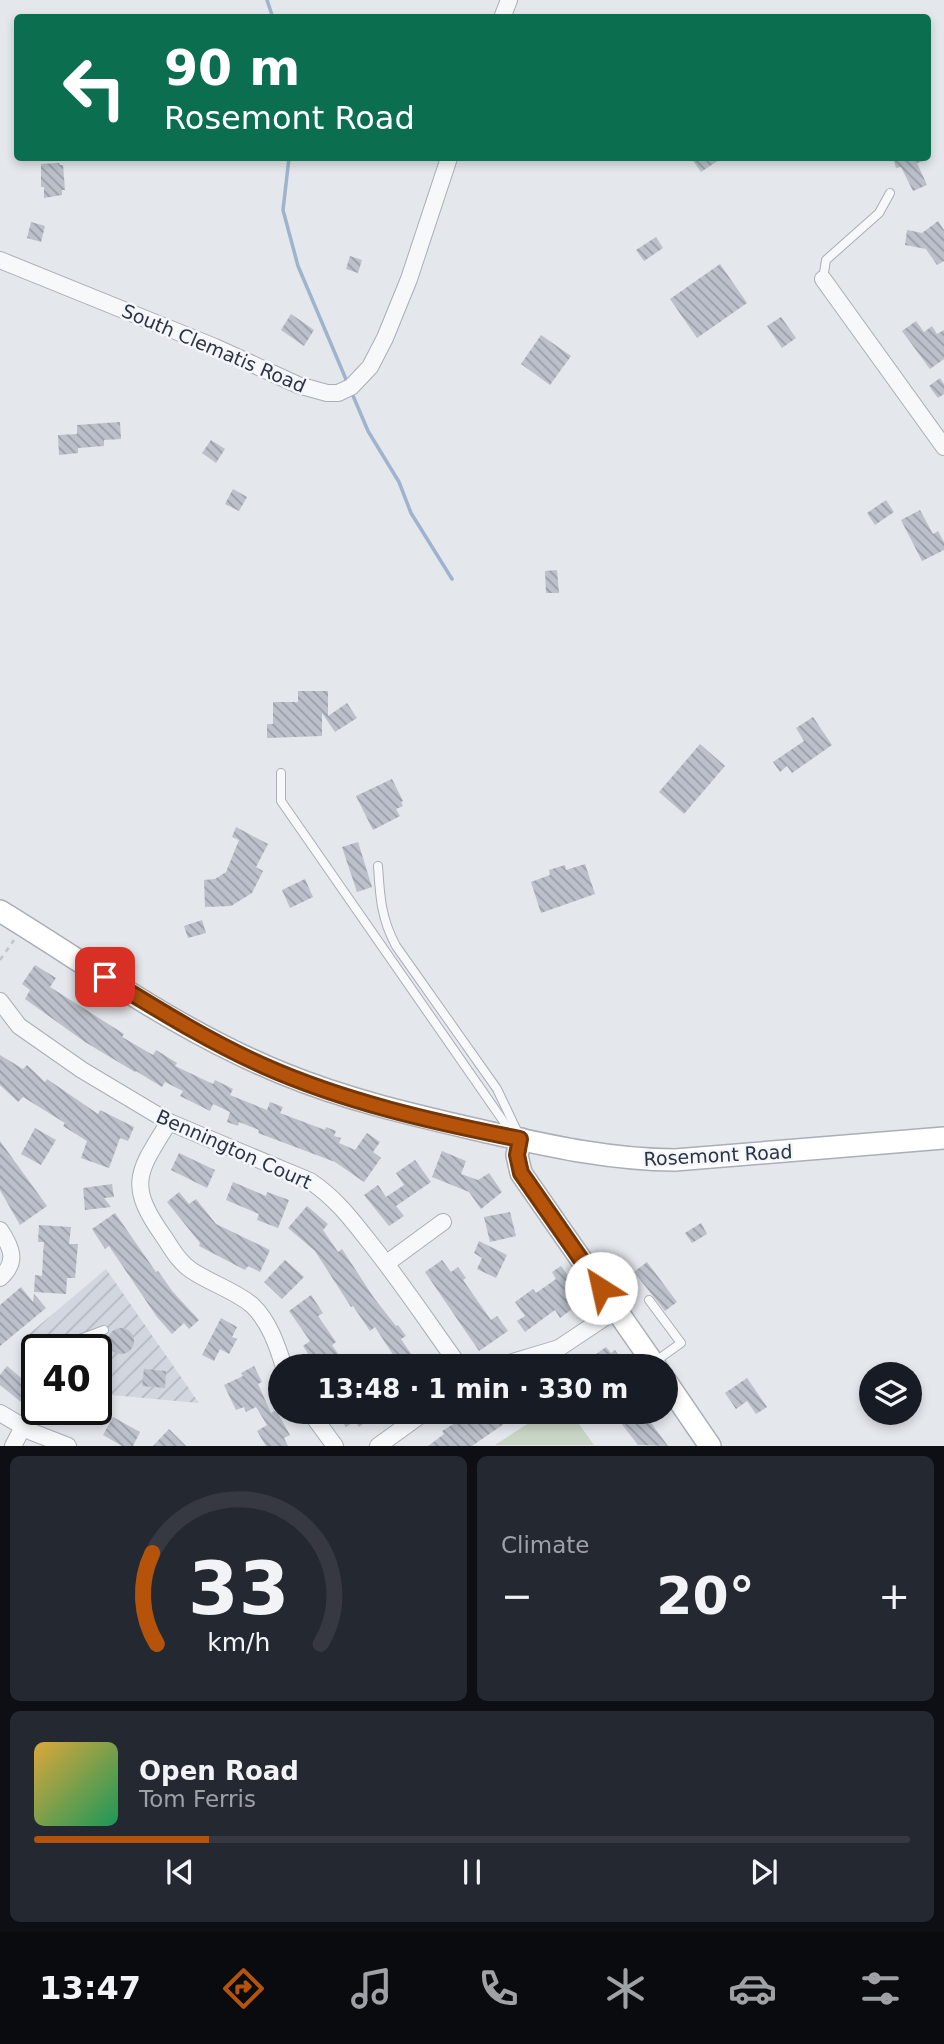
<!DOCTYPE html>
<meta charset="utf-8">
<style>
:root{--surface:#171b24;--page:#242831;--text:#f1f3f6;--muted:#9ea1a6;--line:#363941;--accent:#b45309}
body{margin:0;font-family:"DejaVu Sans",sans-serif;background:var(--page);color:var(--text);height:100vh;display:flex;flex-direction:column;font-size:26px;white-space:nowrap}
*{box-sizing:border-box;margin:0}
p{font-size:23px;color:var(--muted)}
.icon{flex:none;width:38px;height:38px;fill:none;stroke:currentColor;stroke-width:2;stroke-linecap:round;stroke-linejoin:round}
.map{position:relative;height:1446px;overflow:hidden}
.details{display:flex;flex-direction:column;gap:10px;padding:10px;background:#0d0f14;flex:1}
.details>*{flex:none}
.hud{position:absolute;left:14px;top:14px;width:917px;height:147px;border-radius:7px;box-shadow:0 4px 10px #0003;background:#0b6e4f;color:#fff;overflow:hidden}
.fabs{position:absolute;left:859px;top:1362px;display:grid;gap:14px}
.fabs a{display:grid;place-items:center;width:63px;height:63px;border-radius:50%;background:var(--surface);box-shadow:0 4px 10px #0003;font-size:35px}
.speed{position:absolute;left:21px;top:1334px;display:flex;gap:14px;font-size:35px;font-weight:700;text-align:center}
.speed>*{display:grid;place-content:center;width:91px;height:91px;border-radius:50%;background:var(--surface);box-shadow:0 4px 10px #0003;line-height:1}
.speed .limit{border:4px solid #111;border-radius:10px;background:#fff;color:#111}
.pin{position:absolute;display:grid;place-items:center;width:60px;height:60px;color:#fff;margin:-30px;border-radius:14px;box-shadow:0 4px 10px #0006}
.me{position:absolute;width:77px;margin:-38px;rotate:325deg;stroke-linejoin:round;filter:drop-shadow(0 0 5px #0008)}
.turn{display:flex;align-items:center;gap:24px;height:147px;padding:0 35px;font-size:32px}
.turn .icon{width:91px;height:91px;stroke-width:2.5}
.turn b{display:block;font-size:49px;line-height:60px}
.big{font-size:52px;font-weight:600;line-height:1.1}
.details .tile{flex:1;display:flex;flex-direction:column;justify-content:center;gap:10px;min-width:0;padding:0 24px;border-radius:10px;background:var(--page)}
.details .dial{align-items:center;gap:0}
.dial svg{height:182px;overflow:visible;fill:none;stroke:var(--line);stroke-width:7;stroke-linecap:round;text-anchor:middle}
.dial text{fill:var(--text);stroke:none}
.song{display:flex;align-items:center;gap:21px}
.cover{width:84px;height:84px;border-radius:10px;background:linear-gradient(135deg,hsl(40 70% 55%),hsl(150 70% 35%))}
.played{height:7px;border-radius:4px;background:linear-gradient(90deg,var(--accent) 20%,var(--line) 20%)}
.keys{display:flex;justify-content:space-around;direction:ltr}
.heat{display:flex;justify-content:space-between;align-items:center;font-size:38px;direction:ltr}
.details .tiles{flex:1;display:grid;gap:10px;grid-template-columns:1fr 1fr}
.tile:last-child{grid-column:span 2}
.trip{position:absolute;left:268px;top:1354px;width:410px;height:70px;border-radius:35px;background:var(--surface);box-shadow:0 4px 10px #0003;font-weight:600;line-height:70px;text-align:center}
.tabs{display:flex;height:112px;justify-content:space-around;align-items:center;background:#090b0e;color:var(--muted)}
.tabs .icon{width:49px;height:49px}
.tabs .on{color:var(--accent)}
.tabs b{font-size:32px;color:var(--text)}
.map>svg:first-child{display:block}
.industrial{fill:url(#industrial-furrows)}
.green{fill:#c9d6c5}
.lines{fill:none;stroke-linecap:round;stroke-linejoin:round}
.stream{stroke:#9fb4cc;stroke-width:3.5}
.building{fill:url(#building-back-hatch)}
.lane-casing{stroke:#a9aeb7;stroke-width:10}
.street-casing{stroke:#a9aeb7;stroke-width:18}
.secondary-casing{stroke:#a9aeb7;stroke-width:24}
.path{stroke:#c2c5cb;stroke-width:2.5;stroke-dasharray:5 5;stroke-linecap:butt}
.lane{stroke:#f7f8fa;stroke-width:8}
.street{stroke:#f7f8fa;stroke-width:16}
.secondary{stroke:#fff;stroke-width:21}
.route-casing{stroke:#753606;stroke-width:18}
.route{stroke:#b45309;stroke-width:12}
.labels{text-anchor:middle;stroke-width:5;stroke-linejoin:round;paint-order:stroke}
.street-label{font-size:19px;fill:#2b3445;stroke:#f4f6f9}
</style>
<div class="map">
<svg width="944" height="1446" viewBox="0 0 944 1446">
<defs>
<pattern id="industrial-furrows" width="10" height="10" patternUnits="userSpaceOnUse" patternTransform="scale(1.75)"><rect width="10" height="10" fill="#d2d6de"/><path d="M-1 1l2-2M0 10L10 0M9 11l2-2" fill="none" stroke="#b4b8c0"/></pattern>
<pattern id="building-back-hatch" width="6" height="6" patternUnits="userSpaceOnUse" patternTransform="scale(1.75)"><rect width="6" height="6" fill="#bbc0ca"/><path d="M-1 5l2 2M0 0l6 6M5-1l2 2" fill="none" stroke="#989da6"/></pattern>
</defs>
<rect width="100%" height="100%" fill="#e4e7ec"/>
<polygon class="industrial" points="106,1269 199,1403 111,1395 96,1390 96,1349 37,1349 37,1357 22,1340"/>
<polygon class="green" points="531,1412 547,1412 579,1424 594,1445 495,1445 529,1423"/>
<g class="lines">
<g class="stream">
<polyline points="267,0 273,18"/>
<polyline points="289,158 283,210 298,266 348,384"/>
<polyline points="351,391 368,431 399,482 411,513 452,579"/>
</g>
</g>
<g class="building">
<polygon points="691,158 722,158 701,172"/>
<polygon points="893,158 923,158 924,161 917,163 927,185 913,191 901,167 896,168"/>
<polygon points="59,163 60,165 63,165 65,190 62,190 62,195 44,198 44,187 41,187 41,164"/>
<polygon points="938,221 944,230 944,261 937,265 926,249 905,245 907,230 922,233"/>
<polygon points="31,222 45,226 41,242 27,238"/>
<polygon points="656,237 663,248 644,261 636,250"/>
<polygon points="350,256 362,260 358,273 346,269"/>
<polygon points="720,264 747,303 697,338 670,299"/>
<polygon points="291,314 314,330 304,346 281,330"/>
<polygon points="781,317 796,338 782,348 767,326"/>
<polygon points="916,321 924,332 932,326 937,334 944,330 944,359 930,369 902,331"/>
<polygon points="541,335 571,356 550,385 521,364"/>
<polygon points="940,378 944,384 944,394 938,398 929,386"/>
<polygon points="120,422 121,439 104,440 104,446 78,448 78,453 59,455 58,435 77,434 77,425"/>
<polygon points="211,440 225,449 216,463 202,453"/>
<polygon points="233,489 247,497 239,511 225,504"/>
<polygon points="886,500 894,512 875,525 867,513"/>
<polygon points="920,510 933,534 938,531 944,542 944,550 922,561 901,520"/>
<polygon points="557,570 559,593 546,593 545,571"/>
<polygon points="298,691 328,691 328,716 347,703 357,718 335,732 322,713 322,736 267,738 267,724 273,724 273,702 298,702"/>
<polygon points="813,717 832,745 792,773 787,766 780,772 773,762 804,741 796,728"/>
<polygon points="700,744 725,766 684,814 659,792"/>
<polygon points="392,779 403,801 401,802 403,806 396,809 400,816 373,830 356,796"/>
<polygon points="236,827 268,844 256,867 263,871 252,893 231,906 205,907 204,880 215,879 226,872 239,840 232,837"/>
<polygon points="358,842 372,887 357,892 342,847"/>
<polygon points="585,864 595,894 541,913 531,882 550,875 549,870 565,865 566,870"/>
<polygon points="305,879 313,897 290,908 282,890"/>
<polygon points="202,920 206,933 188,938 184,926"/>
<polygon points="35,965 56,978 50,987 124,1034 122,1037 153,1055 156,1050 177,1063 175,1066 213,1084 215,1080 233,1089 230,1095 267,1110 270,1102 283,1107 280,1113 325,1130 326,1127 336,1131 334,1136 341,1138 339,1143 355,1150 367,1133 380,1142 373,1152 381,1158 364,1182 335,1162 258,1133 259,1130 239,1122 238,1126 227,1122 230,1112 213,1104 210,1111 180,1096 183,1091 165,1082 162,1087 136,1071 135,1072 85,1042 25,999 30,990 22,984"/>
<polygon points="0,1055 23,1069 27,1065 45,1082 47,1079 98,1114 100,1110 134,1127 128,1141 120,1138 109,1168 81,1158 87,1141 63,1126 65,1123 23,1097 18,1102 0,1085"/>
<polygon points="35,1128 56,1140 41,1165 21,1154"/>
<polygon points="0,1141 47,1206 20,1225 0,1190"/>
<polygon points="442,1151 466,1161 461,1174 478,1180 489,1173 502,1192 481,1209 469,1192 432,1177"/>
<polygon points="179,1153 215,1170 207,1188 171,1170"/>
<polygon points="415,1160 431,1182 396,1206 404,1216 389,1226 364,1195 378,1185 386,1197 404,1185 396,1173"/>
<polygon points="233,1182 266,1196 267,1192 289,1200 278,1228 257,1220 259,1214 226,1200"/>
<polygon points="112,1184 114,1197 104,1198 111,1207 85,1210 83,1188"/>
<polygon points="179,1192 189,1204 196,1199 216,1224 270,1250 260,1272 248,1266 245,1270 199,1246 200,1243 167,1202"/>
<polygon points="307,1206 328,1224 323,1230 338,1252 342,1249 374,1298 396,1326 398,1325 406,1336 401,1339 420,1367 401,1367 375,1327 370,1331 353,1306 351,1307 315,1251 288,1228"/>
<polygon points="510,1212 516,1236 490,1242 484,1217"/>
<polygon points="115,1213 156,1272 158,1271 173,1292 199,1320 189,1329 184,1323 172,1334 157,1317 109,1246 105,1249 92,1229"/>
<polygon points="701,1223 707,1234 692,1243 685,1233"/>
<polygon points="39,1225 71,1227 69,1244 78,1244 75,1278 67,1278 66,1294 34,1292 35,1275 42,1276 43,1255 44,1242 38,1242"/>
<polygon points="479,1241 507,1255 496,1278 477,1269 482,1258 474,1253"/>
<polygon points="285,1260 304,1277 282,1299 264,1282"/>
<polygon points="442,1260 451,1272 458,1267 466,1278 463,1280 491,1320 497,1316 508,1331 479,1351 425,1272"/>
<polygon points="647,1262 677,1302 665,1311 634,1272"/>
<polygon points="561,1266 581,1294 568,1303 572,1309 560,1318 555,1310 525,1332 517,1321 525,1316 515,1302 533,1289 536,1293 556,1279 552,1272"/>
<polygon points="21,1287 33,1302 34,1294 46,1308 0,1346 0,1305"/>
<polygon points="311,1295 323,1313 318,1316 336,1342 332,1345 347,1367 317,1367 303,1346 310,1341 289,1311"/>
<polygon points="221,1318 237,1327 232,1337 237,1339 229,1354 220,1349 214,1361 202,1355"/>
<circle cx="121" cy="1341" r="13"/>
<polygon points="606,1347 611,1353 615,1350 627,1367 578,1367"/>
<polygon points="7,1366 33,1388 21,1402 0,1385 0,1375"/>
<polygon points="254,1366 262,1382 258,1384 271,1413 276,1410 290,1435 284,1438 288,1446 266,1446 257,1431 267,1425 256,1407 246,1412 244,1407 236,1410 224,1385 243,1376 241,1373"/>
<polygon points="144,1369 166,1371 165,1388 142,1386"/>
<polygon points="747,1378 767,1407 756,1414 747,1401 736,1409 725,1393"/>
<polygon points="45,1409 94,1409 88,1425"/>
<polygon points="336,1412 378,1412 359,1427 355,1421 346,1427"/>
<polygon points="473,1412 521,1412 472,1446 428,1446 444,1434 442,1431"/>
<polygon points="625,1412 643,1412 668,1446 638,1445 617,1418"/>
<polygon points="113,1417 140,1432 133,1446 122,1446 103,1435"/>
<polygon points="169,1429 186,1446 153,1446"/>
</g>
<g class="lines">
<defs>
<g id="lane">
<polyline points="823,279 826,260 879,213 890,193"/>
<polyline points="281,773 281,801 506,1125 513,1132"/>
<path d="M 378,866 C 380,897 381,918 396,946 L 497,1089 L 518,1133"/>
<polyline points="649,1300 681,1343 653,1363"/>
<polyline points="69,1349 77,1340 104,1330"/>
<polyline points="27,1429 37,1407"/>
</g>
<g id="street">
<polyline points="502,18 509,0"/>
<polyline points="0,260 215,347 298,385 327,393 338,393 351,387 370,367 385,338 409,279 449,158"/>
<polyline points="823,279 944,447"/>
<path d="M 0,1001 L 19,1026 L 82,1070 L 169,1122 L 310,1181 C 334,1197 349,1216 367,1239 C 400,1280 429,1324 460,1367"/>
<path d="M 169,1122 C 138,1172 126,1184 164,1237 C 172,1249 179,1262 191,1270 C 210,1283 234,1290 252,1305 C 269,1321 277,1345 284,1367"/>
<path d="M 0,1230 C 12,1248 18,1262 0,1278"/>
<polyline points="387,1263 443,1222"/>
<polyline points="496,1367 559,1348 616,1310"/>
<polyline points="310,1412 335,1446"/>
<polyline points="0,1413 32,1432 68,1446"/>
<polyline points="13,1446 23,1427"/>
<polyline points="378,1446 425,1412"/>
</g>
<g id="secondary">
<path d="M 0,911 C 93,968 182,1033 284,1074 C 350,1101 418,1116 487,1132 C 550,1146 611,1160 675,1160 L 944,1138"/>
<polyline points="521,1139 517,1155 521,1173 656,1367"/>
<polyline points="665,1380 710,1446"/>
</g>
</defs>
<use href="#lane" class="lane-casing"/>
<use href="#street" class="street-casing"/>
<use href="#secondary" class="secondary-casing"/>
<polyline class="path" points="0,960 14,940"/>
<use href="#lane" class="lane"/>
<use href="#street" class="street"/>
<use href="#secondary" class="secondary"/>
</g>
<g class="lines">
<defs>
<path id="route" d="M 105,977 C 157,1009 208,1041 264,1066 C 345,1102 433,1122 520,1139 L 517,1155 L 521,1173 L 601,1288"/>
</defs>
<use href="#route" class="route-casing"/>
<use href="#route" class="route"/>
</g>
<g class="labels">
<g class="street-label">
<text transform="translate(214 348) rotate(23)" y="7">South Clematis Road</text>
<text transform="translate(234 1149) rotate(24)" y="7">Bennington Court</text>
<text transform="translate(718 1155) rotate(-3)" y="7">Rosemont Road</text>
</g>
</g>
</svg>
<div class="fabs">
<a><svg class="icon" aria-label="layers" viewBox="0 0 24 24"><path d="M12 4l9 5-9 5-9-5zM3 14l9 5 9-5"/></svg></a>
</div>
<div class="speed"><div class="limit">40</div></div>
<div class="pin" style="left:105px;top:977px;background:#d93025"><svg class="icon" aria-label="arrive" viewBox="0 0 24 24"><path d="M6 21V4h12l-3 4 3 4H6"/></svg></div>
<svg class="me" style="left:601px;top:1288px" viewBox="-20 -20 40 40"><circle r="19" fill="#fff"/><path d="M0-13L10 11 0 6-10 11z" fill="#b45309"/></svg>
<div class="trip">13:48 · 1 min · 330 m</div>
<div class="hud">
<div class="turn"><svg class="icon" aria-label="left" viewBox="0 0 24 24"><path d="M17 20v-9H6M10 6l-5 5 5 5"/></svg><div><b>90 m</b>Rosemont Road</div></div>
</div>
</div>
<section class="details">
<div class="tiles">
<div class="tile dial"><svg viewBox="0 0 100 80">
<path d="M14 69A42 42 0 1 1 86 69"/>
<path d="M14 69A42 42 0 0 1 12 29" stroke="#b45309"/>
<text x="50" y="56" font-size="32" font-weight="700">33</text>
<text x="50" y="72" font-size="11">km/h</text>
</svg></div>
<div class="tile"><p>Climate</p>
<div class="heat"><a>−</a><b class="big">20°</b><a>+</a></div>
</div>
<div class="tile">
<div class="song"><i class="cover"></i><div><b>Open Road</b><p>Tom Ferris</p></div></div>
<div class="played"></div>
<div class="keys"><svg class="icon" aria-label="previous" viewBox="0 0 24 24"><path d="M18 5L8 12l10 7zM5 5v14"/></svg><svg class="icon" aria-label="pause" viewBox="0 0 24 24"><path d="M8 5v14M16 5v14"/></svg><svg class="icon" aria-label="next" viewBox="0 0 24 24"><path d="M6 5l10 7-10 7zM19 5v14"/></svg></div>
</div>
</div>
</section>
<nav class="tabs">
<b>13:47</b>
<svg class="icon on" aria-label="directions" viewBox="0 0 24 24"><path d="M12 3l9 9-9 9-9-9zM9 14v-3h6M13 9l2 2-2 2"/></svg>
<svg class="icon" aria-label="music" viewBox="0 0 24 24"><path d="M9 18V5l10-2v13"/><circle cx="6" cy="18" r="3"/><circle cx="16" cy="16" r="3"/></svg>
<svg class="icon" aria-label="phone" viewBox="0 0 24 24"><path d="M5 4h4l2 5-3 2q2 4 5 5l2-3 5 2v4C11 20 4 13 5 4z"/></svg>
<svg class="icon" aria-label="climate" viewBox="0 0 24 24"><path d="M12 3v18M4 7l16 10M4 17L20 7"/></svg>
<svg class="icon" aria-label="car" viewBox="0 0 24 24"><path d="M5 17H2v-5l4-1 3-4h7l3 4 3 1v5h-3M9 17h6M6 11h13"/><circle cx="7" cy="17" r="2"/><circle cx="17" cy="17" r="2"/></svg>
<svg class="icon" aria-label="filters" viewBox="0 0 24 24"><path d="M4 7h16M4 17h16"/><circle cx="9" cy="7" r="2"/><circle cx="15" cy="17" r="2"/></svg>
</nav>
